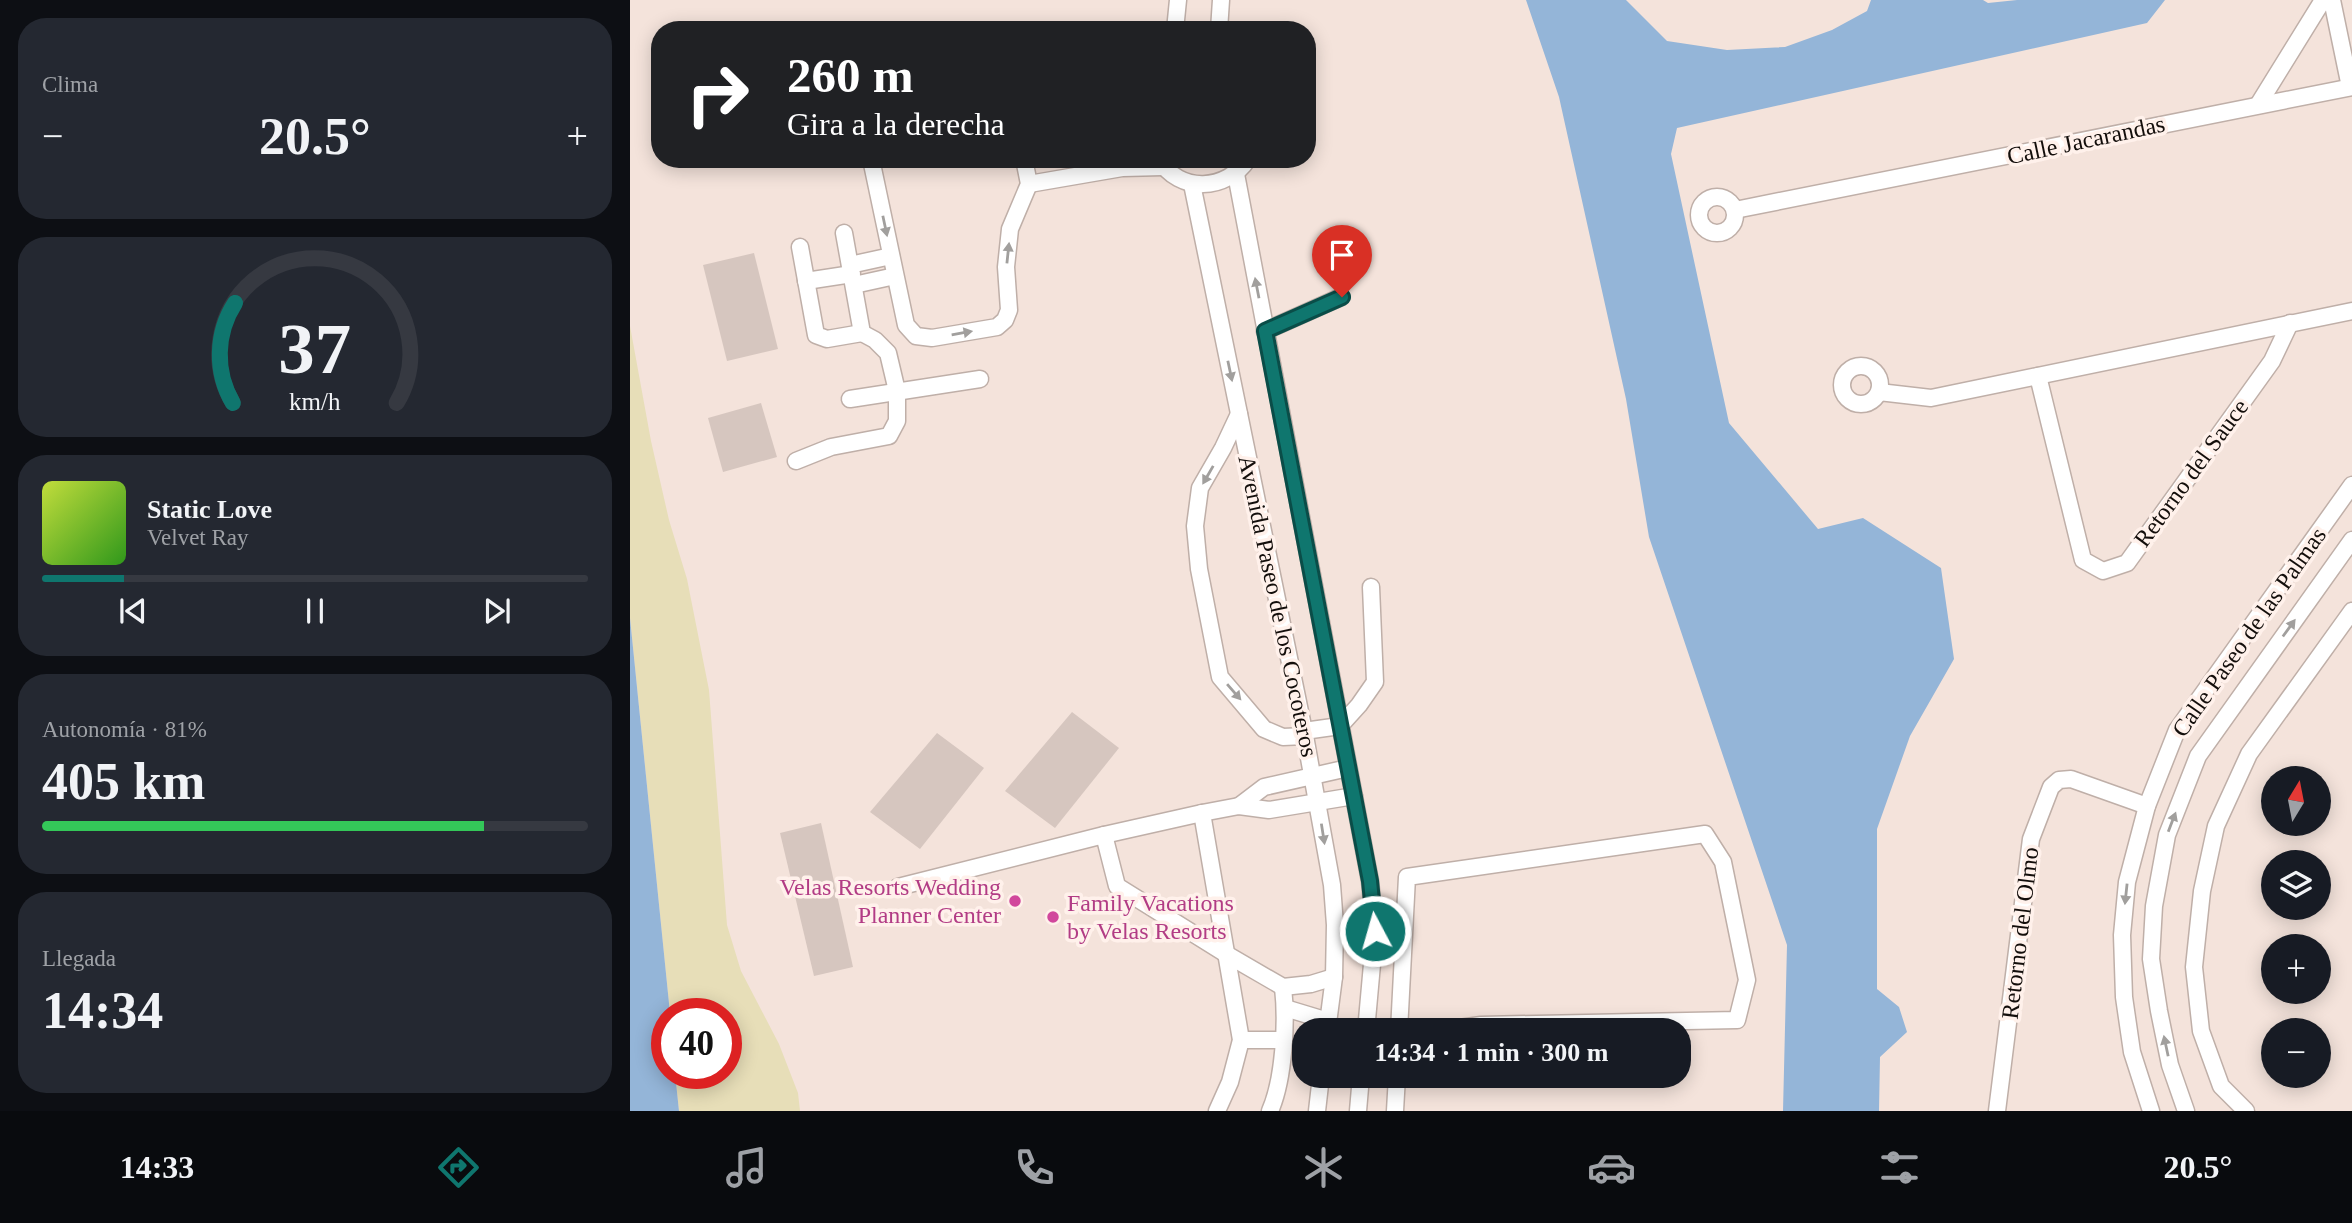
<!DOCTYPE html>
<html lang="es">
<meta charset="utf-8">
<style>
:root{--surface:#171b24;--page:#242831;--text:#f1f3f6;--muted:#9ea1a6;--line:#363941;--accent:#0f766e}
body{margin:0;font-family:"Times New Roman",serif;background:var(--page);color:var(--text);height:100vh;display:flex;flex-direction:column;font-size:26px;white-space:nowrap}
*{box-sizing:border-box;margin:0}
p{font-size:23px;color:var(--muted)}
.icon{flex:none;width:38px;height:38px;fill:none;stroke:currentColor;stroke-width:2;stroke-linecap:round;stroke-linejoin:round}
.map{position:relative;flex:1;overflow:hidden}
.drawer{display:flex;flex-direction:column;gap:18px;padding:18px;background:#0d0f14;width:630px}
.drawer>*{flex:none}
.guide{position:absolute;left:21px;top:21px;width:665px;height:147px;border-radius:28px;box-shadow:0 4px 18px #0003;background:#202124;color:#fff;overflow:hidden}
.needle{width:46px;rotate:10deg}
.buttons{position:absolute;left:1631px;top:766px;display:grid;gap:14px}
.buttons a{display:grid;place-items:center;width:70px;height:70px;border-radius:50%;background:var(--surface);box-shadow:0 4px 18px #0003;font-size:35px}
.speed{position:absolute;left:21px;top:998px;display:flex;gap:14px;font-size:35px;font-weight:700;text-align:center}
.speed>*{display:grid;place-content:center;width:91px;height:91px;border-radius:50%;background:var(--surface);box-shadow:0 4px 18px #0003;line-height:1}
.speed .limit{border:10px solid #d22;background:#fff;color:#111}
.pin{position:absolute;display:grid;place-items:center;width:60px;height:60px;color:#fff;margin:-72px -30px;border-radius:50% 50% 50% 0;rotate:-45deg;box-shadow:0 0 7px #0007}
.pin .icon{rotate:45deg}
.me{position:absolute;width:77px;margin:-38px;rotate:354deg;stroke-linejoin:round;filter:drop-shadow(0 0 5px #0008)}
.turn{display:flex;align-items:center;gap:24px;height:147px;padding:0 21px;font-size:32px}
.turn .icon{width:91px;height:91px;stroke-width:2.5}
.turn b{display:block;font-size:49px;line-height:60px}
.big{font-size:52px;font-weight:700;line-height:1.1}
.drawer .widget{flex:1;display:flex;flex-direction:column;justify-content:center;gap:10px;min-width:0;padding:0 24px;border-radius:28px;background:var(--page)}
.drawer .dial{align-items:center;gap:0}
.dial svg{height:182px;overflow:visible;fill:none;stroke:var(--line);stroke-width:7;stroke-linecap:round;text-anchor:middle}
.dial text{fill:var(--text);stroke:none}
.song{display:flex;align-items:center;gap:21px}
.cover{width:84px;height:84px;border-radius:10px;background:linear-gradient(135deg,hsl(70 70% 55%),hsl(110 70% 35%))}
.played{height:7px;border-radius:4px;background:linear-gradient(90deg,var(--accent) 15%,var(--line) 15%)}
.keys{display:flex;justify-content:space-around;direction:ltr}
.heat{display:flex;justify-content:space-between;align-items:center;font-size:38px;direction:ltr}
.charge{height:10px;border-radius:5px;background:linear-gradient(90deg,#34c759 81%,var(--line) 0)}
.trip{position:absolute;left:662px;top:1018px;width:399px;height:70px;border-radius:28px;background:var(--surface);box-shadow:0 4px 18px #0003;font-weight:700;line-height:70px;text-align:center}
.tab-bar{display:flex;height:112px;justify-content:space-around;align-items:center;background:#090b0e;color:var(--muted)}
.tab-bar .icon{width:49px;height:49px}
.tab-bar .on{color:var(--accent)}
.tab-bar b{font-size:32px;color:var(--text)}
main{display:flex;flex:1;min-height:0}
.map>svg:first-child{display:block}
.sand{fill:#e7deb8}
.water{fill:#94b5d8}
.building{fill:#d6c6bf}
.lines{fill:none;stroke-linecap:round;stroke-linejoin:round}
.minor-casing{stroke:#bfafa8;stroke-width:19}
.minor{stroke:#fff;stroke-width:16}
.oneway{fill:#a19f9d}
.route-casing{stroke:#0a4d48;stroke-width:18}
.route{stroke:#0f766e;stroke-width:12}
.hotel-dot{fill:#d1479c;stroke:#fff1eb;stroke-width:2.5}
.labels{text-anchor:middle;stroke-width:7;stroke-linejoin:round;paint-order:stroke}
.street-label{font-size:24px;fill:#130e0b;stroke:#fff1eb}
.hotel-label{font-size:24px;fill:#b23c85;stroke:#fff1eb;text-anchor:end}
</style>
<main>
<section class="drawer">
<div class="widget"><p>Clima</p>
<div class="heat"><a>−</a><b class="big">20.5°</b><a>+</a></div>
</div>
<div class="widget dial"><svg viewBox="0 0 100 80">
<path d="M14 69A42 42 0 1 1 86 69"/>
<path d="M14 69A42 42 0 0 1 15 25" stroke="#0f766e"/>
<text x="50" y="56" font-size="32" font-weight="700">37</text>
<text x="50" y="72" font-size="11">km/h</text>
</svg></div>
<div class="widget">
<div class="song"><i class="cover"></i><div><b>Static Love</b><p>Velvet Ray</p></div></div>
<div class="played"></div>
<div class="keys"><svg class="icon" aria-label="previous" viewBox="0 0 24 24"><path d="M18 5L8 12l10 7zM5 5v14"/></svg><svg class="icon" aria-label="pause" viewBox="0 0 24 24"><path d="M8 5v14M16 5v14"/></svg><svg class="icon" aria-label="next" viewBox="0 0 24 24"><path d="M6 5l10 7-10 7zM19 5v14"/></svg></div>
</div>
<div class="widget"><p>Autonomía · 81%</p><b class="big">405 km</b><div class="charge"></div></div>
<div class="widget"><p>Llegada</p><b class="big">14:34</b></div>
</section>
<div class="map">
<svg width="1722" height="1111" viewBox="0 0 1722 1111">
<rect width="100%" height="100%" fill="#f4e3db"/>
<polygon class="sand" points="0,326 21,441 39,520 57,579 79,690 97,925 111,971 149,1044 168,1093 170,1111 49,1111 45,1073 96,1073 96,1013 40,1013 0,618"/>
<g class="water">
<polygon points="896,0 996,0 1037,41 1097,50 1155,47 1202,30 1237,11 1241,0 1353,0 1358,3 1387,0 1535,0 1517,23 1047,128 1041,154 1099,423 1188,529 1233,518 1311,568 1324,659 1280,736 1247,829 1247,989 1269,1007 1277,1032 1250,1057 1249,1111 1153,1111 1157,945 1019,537 996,399 929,97"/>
<polygon points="0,618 40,1013 37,1013 37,1073 45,1073 49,1111 0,1111"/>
</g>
<g class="building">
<polygon points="124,253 148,349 97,361 73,265"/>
<polygon points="131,403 147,457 93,472 78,418"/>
<polygon points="442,712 489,748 425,828 375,791"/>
<polygon points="307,733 354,768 290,849 240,812"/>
<polygon points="191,823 223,967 184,976 150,833"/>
</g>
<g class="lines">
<defs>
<g id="minor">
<polyline points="1702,0 1720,87"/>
<polyline points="545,30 548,0"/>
<polyline points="589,30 591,0"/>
<polyline points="1628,105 1693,0"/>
<polyline points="241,159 276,325 286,336 302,338 367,327 375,320 379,310 376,267 380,229 399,184 394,159"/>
<path d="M 529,159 C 549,194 597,191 618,159"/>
<polyline points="606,174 740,881 745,931 736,1031"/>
<polyline points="399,184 492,168 533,167"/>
<polyline points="562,184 675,736 702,885 705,925 704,977 697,1031"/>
<circle cx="1087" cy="215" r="18"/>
<polyline points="1105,210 1722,87"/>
<polyline points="170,247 186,335 197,339 232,333"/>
<polyline points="220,265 261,256"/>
<polyline points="176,281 222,274"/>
<polyline points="224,285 265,276"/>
<polyline points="635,331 711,297"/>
<circle cx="1231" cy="385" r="19"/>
<polyline points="1408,376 1453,560 1473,571 1497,563 1642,361 1660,323"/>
<polyline points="1249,392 1301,398 1722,311"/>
<polyline points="220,399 350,379"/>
<polyline points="609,414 593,448 570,488 565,526 569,569 590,677 634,729 653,737 675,736"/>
<polyline points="166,461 201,447 259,436 267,421 267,391 258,353 245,340 232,333 214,233"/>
<polyline points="674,731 710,726 729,705 745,682 741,587"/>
<polyline points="609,806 634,787 718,768"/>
<polyline points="572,813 611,1040 600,1082 587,1111"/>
<polyline points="474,835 487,886 596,954 653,987 681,984 704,977"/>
<polyline points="268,887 474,835 572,813 609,806 639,810 724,796"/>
<polyline points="655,1008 698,1021"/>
<polyline points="769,1031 777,877 1075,834 1093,862 1117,980 1107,1020 851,1025 807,1031"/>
<polyline points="611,1040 654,1040"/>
<path d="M 640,1111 C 654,1079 657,1022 653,987"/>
<polyline points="687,1111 691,1076"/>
<polyline points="728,1111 731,1076"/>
<polyline points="765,1111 767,1076"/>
<polyline points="1367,1111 1401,839 1421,787 1429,780 1441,779 1517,806"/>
<polyline points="1521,1111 1502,1052 1494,997 1492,935 1497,882 1517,806 1547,730 1722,485"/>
<polyline points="1556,1111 1540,1065 1529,1011 1521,959 1524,906 1537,835 1568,756 1722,540"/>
<polyline points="1616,1111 1591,1086 1571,1031 1564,967 1572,891 1586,826 1619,754 1722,611"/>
</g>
</defs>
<use href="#minor" class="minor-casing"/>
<use href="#minor" class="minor"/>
</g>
<defs><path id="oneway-solid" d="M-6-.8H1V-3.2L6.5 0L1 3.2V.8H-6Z" transform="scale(1.75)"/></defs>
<g class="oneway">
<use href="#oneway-solid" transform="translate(255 226) rotate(78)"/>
<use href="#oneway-solid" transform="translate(378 253) rotate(-84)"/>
<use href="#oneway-solid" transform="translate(627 288) rotate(-101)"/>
<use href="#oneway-solid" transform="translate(332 333) rotate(-10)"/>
<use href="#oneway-solid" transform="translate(600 371) rotate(78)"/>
<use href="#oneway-solid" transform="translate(578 475) rotate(120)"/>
<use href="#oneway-solid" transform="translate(1659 628) rotate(-54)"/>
<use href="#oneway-solid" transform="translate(604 692) rotate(49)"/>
<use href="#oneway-solid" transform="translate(1542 822) rotate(-69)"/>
<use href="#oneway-solid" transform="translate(693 834) rotate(81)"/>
<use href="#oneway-solid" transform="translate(1496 894) rotate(96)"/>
<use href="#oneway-solid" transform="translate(1536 1046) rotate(-102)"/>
</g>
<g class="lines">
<defs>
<polyline id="route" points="712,297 635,331 740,881 745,931"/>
</defs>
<use href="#route" class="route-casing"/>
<use href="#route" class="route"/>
</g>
<g class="hotel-dot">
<circle cx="385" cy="901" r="7"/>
<circle cx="423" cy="917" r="7"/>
</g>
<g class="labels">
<g class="street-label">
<text transform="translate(1456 140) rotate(-12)" y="8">Calle Jacarandas</text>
<text transform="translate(1561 473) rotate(-54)" y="8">Retorno del Sauce</text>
<text transform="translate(648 606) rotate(78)" y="8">Avenida Paseo de los Cocoteros</text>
<text transform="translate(1619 632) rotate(-55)" y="8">Calle Paseo de las Palmas</text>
<text transform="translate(1390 933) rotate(-83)" y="8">Retorno del Olmo</text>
</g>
<g class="hotel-label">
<text x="371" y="895">Velas Resorts Wedding<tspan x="371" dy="28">Planner Center</tspan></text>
<text x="437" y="911" text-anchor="start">Family Vacations<tspan x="437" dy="28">by Velas Resorts</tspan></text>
</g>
</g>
</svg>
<div class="buttons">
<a><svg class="needle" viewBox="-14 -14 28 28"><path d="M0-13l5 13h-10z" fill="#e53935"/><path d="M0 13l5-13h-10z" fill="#9ea1a6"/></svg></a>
<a><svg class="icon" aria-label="layers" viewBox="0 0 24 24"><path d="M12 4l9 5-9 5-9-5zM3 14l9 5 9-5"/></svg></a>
<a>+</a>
<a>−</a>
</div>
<div class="speed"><div class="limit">40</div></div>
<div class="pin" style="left:712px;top:297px;background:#d93025"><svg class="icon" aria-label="arrive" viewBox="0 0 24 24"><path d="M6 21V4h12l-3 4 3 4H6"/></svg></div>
<svg class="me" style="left:745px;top:931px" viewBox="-20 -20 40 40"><circle r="17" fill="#0f766e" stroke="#fff" stroke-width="3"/><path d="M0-11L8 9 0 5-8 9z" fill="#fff"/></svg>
<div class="trip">14:34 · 1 min · 300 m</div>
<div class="guide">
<div class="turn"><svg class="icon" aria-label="right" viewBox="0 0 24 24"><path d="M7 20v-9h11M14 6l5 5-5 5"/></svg><div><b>260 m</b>Gira a la derecha</div></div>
</div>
</div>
</main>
<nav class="tab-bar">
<b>14:33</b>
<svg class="icon on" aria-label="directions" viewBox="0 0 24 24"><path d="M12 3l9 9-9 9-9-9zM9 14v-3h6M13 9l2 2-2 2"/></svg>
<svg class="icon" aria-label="music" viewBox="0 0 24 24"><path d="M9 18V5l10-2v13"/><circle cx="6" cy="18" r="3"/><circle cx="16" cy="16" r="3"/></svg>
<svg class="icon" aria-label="phone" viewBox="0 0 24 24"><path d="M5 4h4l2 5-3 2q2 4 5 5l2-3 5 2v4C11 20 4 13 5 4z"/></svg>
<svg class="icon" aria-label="climate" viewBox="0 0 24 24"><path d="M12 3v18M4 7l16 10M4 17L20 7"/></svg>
<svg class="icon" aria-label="car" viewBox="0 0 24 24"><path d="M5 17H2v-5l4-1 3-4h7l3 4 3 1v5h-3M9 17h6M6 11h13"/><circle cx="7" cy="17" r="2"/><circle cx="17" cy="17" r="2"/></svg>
<svg class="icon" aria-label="filters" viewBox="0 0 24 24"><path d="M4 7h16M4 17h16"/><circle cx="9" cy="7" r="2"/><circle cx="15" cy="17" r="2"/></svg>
<b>20.5°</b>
</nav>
